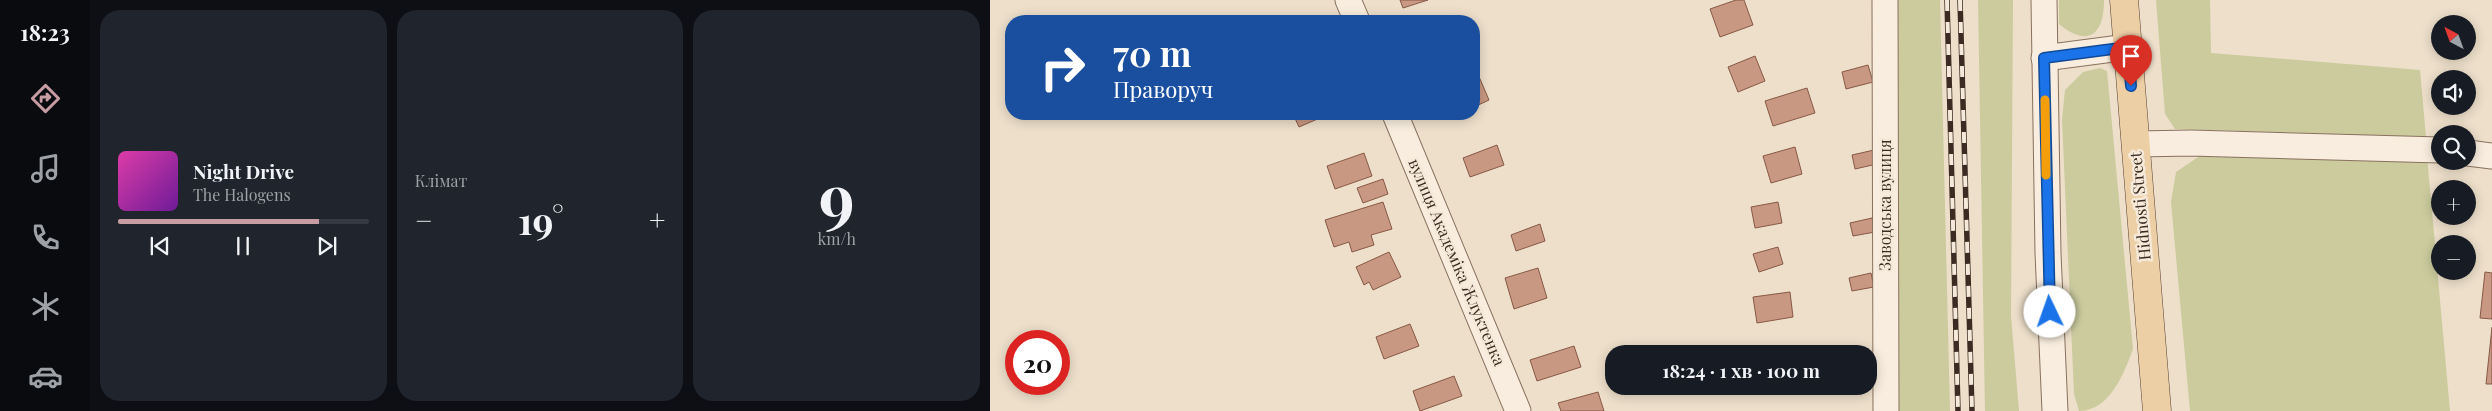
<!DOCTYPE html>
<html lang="uk">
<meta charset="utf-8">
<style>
:root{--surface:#171b24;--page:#20242c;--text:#f1f3f6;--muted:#9ea1a6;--line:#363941;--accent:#c89ca3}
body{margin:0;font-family:"Playfair Display",serif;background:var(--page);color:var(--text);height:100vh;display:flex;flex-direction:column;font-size:19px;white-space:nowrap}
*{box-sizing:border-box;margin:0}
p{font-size:16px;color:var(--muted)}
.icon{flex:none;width:28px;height:28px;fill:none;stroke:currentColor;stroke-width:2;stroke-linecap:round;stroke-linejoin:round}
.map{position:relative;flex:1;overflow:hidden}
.sheet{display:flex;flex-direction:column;gap:10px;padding:10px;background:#0d0f14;width:900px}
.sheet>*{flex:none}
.banner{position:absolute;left:15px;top:15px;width:475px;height:105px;border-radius:20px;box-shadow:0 2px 12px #0003;background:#1a4fa0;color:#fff;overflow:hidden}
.needle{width:32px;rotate:319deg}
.buttons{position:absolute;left:1441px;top:15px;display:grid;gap:10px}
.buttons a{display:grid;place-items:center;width:45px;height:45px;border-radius:50%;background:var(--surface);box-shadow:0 2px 12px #0003;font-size:25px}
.speed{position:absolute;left:15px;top:330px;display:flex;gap:10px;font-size:25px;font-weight:700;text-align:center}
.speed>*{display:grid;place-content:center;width:65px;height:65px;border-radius:50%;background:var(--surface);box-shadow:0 2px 12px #0003;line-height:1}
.speed .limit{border:8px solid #d22;background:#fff;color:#111}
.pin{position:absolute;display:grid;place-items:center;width:42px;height:42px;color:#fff;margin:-51px -21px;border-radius:50% 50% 50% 0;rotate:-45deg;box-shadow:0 0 5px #0007}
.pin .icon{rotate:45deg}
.me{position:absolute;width:55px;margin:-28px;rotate:357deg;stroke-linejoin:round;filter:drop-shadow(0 0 4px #0008)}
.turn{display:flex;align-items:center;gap:18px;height:105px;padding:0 25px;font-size:22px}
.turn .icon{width:65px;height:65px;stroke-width:2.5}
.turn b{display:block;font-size:35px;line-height:42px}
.big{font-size:38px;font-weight:700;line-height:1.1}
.sheet .tile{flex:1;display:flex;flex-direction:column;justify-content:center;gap:8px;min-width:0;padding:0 18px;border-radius:20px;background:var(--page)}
.sheet .dial{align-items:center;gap:0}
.dial b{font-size:65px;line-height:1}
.song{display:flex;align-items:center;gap:15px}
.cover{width:60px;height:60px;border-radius:8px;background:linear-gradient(135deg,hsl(320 70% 55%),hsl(280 70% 35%))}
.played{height:5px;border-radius:2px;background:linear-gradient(90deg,var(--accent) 80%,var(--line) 80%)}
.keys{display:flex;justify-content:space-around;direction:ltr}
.heat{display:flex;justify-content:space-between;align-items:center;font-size:28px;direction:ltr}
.sheet .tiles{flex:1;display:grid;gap:10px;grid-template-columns:repeat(3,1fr)}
.trip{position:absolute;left:615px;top:345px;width:272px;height:50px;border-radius:20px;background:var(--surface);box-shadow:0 2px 12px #0003;font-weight:700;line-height:50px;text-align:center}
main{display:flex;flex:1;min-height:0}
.menu{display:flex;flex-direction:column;width:90px;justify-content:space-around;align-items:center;background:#090b0e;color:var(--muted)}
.menu .icon{width:35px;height:35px}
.menu .on{color:var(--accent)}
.menu b{font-size:22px;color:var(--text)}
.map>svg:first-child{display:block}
.green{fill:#cbcb9e}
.building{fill:#c99882;stroke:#875946}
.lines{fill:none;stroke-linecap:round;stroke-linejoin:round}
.minor-casing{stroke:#89715f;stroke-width:27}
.major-casing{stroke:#584033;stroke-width:29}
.minor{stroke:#f8edde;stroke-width:25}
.major{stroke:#edcfa5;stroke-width:28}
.rail-casing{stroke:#3b2b22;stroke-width:5.5}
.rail{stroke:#f5eada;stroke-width:4;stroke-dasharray:11;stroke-linecap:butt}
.route-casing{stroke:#114b97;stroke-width:12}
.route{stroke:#1a73e8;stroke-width:9}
.slow{stroke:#f59e0b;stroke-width:9}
.labels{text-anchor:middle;stroke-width:5;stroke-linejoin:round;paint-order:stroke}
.street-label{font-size:16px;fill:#3b2b22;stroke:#f5eada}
</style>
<main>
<nav class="menu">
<b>18:23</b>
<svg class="icon on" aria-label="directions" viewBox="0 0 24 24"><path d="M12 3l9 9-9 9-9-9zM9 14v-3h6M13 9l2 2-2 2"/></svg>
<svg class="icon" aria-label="music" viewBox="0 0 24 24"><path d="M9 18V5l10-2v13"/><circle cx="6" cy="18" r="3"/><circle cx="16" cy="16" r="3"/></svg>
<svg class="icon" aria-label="phone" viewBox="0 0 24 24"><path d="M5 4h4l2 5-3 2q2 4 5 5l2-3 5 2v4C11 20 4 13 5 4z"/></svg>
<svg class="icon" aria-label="climate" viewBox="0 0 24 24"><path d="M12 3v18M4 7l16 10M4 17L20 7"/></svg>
<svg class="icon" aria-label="car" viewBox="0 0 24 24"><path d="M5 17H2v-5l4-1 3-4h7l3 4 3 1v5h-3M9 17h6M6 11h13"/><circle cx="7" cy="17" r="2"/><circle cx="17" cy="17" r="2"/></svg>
</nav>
<section class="sheet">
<div class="tiles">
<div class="tile">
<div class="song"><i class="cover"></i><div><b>Night Drive</b><p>The Halogens</p></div></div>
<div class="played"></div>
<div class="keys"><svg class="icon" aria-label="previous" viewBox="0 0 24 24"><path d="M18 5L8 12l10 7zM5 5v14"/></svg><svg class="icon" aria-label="pause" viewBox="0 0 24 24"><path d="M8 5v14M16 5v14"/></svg><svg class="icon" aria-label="next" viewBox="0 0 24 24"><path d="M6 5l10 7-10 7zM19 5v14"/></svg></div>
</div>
<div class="tile"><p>Клімат</p>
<div class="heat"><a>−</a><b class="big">19°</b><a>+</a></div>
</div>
<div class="tile dial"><b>9</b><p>km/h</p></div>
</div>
</section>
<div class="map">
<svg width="1502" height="411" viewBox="0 0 1502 411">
<rect width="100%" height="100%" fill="#eddfca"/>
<g class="green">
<polygon points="900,0 950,0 960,411 898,411"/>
<polygon points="988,0 1023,0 1021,316 1029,411 995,411"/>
<path d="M 1069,0 L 1114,0 C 1114,35 1098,48 1069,24 Z"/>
<polygon points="1166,0 1220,0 1221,53 1430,70 1436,137 1185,129 1175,114"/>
<path d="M 1110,68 L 1117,71 L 1143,349 C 1134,373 1120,411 1089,411 L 1084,394 L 1072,119 L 1075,90 L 1093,72 Z"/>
<polygon points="1217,151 1437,156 1460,411 1200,411 1181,202 1186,172"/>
</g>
<g class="building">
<polygon points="410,0 438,0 413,8"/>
<polygon points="746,0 754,0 763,25 730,37 720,9"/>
<polygon points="765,56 775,81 748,92 738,67"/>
<polygon points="484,65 499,100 484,107"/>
<polygon points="878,65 883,82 856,89 852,72"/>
<polygon points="817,88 825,113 783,126 775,101"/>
<polygon points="303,114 339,114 309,127"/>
<polygon points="507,145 514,165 480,177 473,158"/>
<polygon points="805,147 812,174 781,183 773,156"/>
<polygon points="884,150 887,164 865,169 862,155"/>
<polygon points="374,153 382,176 345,189 337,166"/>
<polygon points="393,179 398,194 373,203 367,188"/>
<polygon points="393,202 402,229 381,235 384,245 362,252 359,242 344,247 335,220"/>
<polygon points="788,202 792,223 765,228 761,207"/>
<polygon points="882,218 885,232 863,236 860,223"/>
<polygon points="550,224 555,241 526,251 521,235"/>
<polygon points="788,247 793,264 769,272 763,254"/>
<polygon points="399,252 411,277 383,290 379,282 374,285 366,267"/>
<polygon points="548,268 557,298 524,309 515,278"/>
<polygon points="1495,272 1502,273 1502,319 1490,318"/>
<polygon points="881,273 884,287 862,291 859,278"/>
<polygon points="800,292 803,317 767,323 763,297"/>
<polygon points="420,324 429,346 394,359 386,337"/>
<polygon points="1502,327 1502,384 1496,384"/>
<polygon points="584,346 591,367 547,381 540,360"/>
<polygon points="464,376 472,396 430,411 423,391"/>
<polygon points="608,392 614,411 571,411 568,403"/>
</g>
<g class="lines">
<defs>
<g id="minor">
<polyline points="358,0 367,21"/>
<polyline points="895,0 896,411"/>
<polyline points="1054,0 1058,253 1065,411"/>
<polyline points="1054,58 1138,47"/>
<polyline points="405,114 528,411"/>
<polyline points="1146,144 1201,143 1450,150"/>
<polyline points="1478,153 1502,156"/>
</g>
<polyline id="major" points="1134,0 1167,411"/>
</defs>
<use href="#minor" class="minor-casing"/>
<use href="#major" class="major-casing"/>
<use href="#minor" class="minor"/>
<use href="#major" class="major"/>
<defs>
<g id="rail">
<polyline points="957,0 968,411"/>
<polyline points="970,0 982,411"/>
</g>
</defs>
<use href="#rail" class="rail-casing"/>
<use href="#rail" class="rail"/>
</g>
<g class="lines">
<defs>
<polyline id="route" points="1060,312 1054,58 1138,47 1141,86"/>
</defs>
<use href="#route" class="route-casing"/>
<use href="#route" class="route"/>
<polyline class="slow" points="1055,100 1056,175"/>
</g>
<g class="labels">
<g class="street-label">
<text transform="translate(895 205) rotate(-90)" y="6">Заводська вулиця</text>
<text transform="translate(1150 206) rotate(-95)" y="6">Hidnosti Street</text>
<text transform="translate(467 262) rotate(67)" y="6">вулиця Академіка Жлуктенка</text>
</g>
</g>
</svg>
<div class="buttons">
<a><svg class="needle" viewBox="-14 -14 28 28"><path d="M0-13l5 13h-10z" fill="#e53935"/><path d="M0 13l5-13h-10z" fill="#9ea1a6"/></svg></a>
<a><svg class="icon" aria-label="sound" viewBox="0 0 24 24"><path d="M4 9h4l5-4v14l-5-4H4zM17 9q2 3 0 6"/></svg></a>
<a><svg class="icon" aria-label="search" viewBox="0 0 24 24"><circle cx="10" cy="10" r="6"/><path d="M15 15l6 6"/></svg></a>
<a>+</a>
<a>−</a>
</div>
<div class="speed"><div class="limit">20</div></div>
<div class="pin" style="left:1141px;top:86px;background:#d93025"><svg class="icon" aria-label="arrive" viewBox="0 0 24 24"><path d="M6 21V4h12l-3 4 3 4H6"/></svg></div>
<svg class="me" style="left:1060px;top:312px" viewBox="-20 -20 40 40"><circle r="19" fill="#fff"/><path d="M0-13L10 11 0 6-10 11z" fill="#1a73e8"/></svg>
<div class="trip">18:24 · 1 хв · 100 m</div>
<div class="banner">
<div class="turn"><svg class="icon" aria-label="right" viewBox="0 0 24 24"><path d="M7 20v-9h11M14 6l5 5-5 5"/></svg><div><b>70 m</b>Праворуч</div></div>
</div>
</div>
</main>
